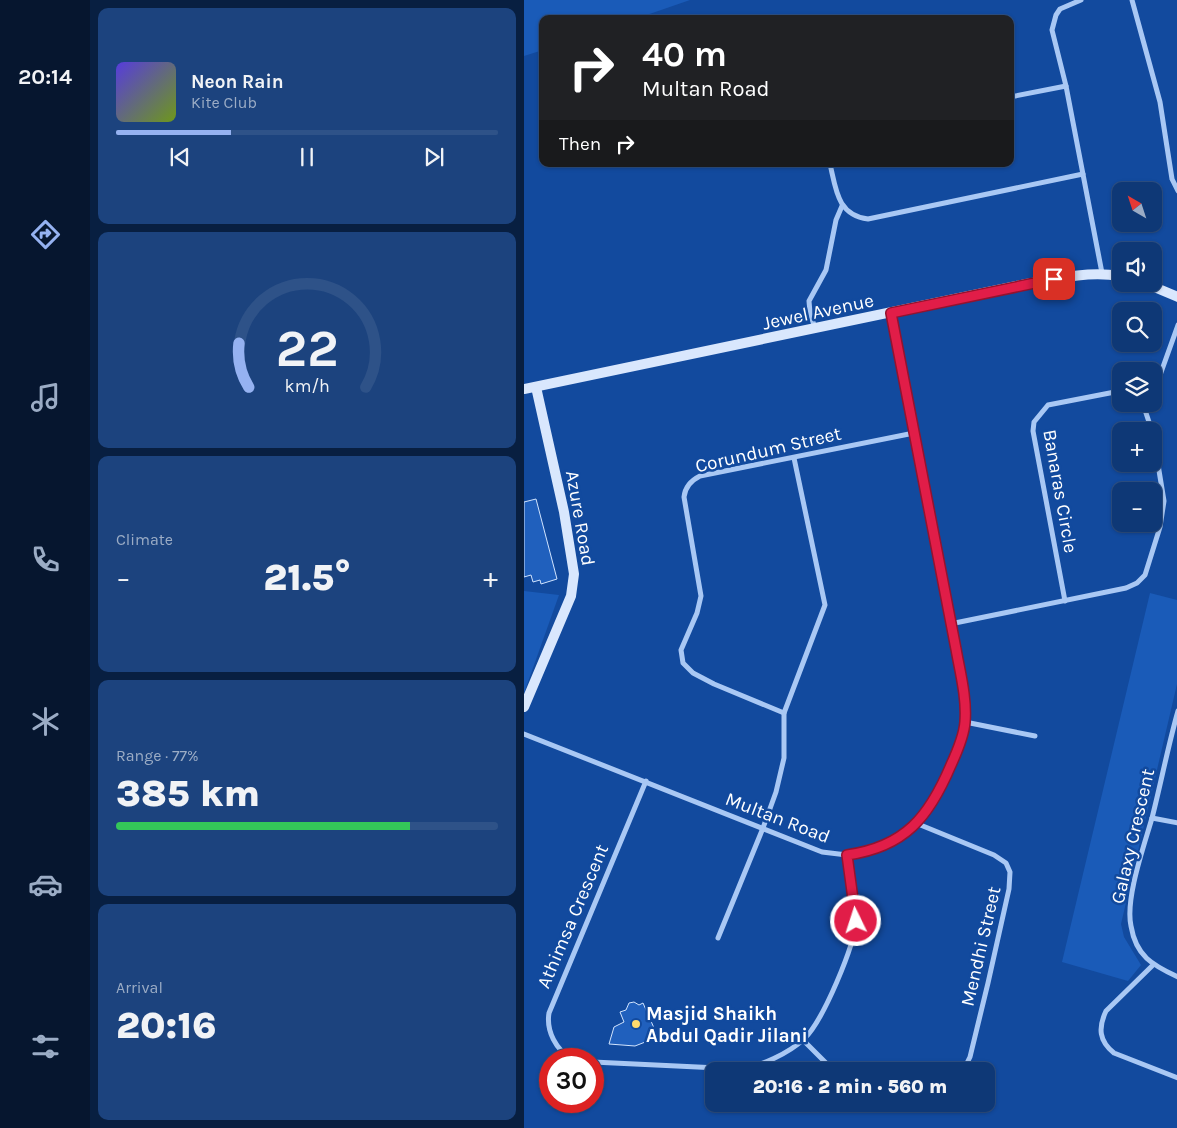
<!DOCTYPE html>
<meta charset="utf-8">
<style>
:root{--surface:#0e3876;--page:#1c437e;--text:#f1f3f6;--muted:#9bacc5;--line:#2e5288;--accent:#95b2f1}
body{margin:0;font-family:Karla,sans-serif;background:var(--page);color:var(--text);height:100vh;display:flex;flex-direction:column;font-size:19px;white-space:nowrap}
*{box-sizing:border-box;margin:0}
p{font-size:16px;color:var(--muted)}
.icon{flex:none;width:28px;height:28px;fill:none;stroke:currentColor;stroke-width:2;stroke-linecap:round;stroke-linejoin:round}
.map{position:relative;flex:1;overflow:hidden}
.drawer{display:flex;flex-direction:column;gap:8px;padding:8px;background:#081f41;width:434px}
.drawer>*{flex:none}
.banner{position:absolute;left:15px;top:15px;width:475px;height:152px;border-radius:10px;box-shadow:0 1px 4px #0004,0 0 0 1px var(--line);background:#202124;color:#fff;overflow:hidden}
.needle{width:32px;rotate:321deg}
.buttons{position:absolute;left:588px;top:182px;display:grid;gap:10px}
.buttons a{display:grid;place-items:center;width:50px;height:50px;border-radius:10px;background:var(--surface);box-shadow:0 1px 4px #0004,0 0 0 1px var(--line);font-size:25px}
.speed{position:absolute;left:15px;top:1048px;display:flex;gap:10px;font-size:25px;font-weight:700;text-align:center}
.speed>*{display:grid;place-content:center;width:65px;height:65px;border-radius:50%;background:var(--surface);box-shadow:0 1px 4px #0004,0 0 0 1px var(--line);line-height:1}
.speed .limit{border:8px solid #d22;background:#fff;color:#111}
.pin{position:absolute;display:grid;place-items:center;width:42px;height:42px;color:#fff;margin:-21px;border-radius:10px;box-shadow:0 2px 8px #0006}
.me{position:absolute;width:55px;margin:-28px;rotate:356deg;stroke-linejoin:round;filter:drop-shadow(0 0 4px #0008)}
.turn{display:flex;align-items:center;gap:18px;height:105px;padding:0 20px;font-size:22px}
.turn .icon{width:65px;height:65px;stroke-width:2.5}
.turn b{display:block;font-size:35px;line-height:42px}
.then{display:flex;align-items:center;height:48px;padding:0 20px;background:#0003;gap:10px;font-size:19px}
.big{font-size:38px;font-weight:800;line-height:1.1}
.drawer .card{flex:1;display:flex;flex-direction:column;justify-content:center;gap:8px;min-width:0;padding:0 18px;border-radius:10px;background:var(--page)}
.drawer .dial{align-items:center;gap:0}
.dial svg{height:130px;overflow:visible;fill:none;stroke:var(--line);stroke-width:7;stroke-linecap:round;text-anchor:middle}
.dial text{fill:var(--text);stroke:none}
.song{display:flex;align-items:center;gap:15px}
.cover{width:60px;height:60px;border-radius:8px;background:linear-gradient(135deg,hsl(250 70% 55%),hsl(80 70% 35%))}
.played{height:5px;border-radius:2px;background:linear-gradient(90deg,var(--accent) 30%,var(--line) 30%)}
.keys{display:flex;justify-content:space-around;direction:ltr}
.heat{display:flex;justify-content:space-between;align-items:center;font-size:28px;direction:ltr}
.charge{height:8px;border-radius:4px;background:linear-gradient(90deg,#34c759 77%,var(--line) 0)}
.trip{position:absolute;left:181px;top:1062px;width:290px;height:50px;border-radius:10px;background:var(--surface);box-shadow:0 1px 4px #0004,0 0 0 1px var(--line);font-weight:800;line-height:50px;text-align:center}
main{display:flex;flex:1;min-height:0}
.menu{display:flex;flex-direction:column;width:90px;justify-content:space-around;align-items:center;background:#06162f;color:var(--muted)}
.menu .icon{width:35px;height:35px}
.menu .current{color:var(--accent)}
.menu b{font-size:22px;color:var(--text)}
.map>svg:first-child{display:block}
.green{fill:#1a5bb8}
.building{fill:#2060bd;stroke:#d1e4fe}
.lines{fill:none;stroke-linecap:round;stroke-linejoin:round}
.street{stroke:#a9c8f4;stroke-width:5}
.secondary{stroke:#d9e7fd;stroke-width:10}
.route-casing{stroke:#92132f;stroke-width:12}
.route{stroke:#e11d48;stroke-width:9}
.poi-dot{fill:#ffda6c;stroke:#124a9e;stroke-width:2}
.labels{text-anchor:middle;stroke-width:5;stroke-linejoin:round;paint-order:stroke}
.street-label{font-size:19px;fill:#fff;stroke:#124a9e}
.poi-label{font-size:19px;font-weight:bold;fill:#fff;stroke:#124a9e;text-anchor:start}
</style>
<main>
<nav class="menu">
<b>20:14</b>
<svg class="icon current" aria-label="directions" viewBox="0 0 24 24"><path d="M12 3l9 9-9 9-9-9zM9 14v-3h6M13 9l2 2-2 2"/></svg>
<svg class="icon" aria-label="music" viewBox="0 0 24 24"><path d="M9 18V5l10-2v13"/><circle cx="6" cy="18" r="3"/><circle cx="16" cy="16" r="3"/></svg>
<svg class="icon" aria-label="phone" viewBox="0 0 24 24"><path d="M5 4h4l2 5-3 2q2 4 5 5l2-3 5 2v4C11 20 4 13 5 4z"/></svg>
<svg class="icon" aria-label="climate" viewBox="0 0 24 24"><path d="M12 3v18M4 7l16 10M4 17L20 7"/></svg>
<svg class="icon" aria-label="car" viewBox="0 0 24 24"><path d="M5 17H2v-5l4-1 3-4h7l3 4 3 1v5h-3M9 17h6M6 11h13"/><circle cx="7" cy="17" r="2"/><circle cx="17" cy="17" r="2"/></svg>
<svg class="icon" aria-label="filters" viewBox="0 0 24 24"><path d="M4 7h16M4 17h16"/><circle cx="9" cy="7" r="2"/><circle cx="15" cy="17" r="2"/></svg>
</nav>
<section class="drawer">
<div class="card">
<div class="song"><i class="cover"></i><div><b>Neon Rain</b><p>Kite Club</p></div></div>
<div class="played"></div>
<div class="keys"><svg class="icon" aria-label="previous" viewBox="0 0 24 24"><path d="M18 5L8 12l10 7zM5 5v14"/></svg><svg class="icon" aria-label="pause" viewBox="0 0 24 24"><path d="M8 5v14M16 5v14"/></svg><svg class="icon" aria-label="next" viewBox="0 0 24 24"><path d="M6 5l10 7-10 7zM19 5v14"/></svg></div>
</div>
<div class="card dial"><svg viewBox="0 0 100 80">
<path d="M14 69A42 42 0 1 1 86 69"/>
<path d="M14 69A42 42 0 0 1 8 42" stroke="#95b2f1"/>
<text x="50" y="56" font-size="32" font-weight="700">22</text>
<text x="50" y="72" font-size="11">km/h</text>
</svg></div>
<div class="card"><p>Climate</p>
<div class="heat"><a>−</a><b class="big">21.5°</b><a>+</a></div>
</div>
<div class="card"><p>Range · 77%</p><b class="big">385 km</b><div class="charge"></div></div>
<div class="card"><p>Arrival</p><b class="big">20:16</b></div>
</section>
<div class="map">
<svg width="654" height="1128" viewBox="0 0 654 1128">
<rect width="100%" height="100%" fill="#124a9e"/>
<g class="green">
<polygon points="0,0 166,0 111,19 19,19 19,50 0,56"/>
<polygon points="0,591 35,595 0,693"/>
<polygon points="626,593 653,600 653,684 597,924 600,937 617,965 604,981 538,962"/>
</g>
<g class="building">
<polygon points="12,499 33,579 17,584 16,580 9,582 7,575 0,577 0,502"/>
<polygon points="110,1002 115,1005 119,1003 134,1037 111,1046 85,1044 90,1027 100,1022 96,1012 102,1010 105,1003"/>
</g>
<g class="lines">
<g class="street">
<polyline points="557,0 536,9 532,15 528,30 542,86 578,273"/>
<polyline points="608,0 636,102 648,179 654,191"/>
<polyline points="486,97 542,86"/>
<path d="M 306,164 C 312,189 313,215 344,219 L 559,174"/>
<polyline points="291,328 286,313 285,301 302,270 312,220 318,206"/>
<polyline points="629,381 635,378 654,325"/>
<polyline points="619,404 628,431"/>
<polyline points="541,601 509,431 510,422 524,405 596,391"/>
<polyline points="426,624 602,588 613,583 621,575 636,527 640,501 629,434"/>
<path d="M 654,711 C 644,746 637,783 628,818 C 620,846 601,899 607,926 C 612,956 628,965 654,977"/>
<path d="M 260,713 L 190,684 L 169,673 L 159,663 L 157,650 L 173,613 L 177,596 L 160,497 C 161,487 166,481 176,476 L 390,433"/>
<polyline points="441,722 511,736"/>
<polyline points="0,734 298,852 323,855 346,851 364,843 394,824 415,793 435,746 441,722 440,696 432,649 367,313"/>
<polyline points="628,818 654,823"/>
<polyline points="394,824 470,855 482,863 486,872 485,889 464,983 446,1057 439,1071"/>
<polyline points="194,938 239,828 252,792 260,758 260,713 301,605 270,458"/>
<path d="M 629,965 L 582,1011 C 574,1028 575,1041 590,1053 L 654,1078"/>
<polyline points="279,1040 310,1071"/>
<path d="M 48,1059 C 32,1050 22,1031 25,1013 L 122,781"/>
<path d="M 69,1062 L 215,1069 C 236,1067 265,1053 280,1039 C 299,1021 331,945 332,920 C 332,899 326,876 323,855"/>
</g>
<g class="secondary">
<polyline points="623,284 654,297"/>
<path d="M 0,389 L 502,284 C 534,278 565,271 596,276"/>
<polyline points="0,707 47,596 50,574 40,512 12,387"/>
</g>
</g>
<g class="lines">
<defs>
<path id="route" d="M 332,921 L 323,855 C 381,847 405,817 427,765 C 433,752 440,736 441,722 C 443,698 436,672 432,649 L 367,313 L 530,279"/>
</defs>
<use href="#route" class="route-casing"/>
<use href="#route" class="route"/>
</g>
<circle class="poi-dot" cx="112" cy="1024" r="5"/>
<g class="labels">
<g class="street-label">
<text transform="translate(294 311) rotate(-12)" y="7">Jewel Avenue</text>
<text transform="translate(244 449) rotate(-13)" y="7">Corundum Street</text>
<text transform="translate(537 491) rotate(80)" y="7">Banaras Circle</text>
<text transform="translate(57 518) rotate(80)" y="7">Azure Road</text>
<text transform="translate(254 817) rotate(21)" y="7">Multan Road</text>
<text transform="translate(608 836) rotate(-77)" y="7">Galaxy Crescent</text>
<text transform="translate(48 916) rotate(-67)" y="7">Athimsa Crescent</text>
<text transform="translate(456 946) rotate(-77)" y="7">Mendhi Street</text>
</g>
<g class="poi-label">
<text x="122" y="1020">Masjid Shaikh<tspan x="122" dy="22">Abdul Qadir Jilani</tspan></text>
</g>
</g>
</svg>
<div class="buttons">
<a><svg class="needle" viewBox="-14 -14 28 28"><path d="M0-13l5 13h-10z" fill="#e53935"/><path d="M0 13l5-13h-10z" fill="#9bacc5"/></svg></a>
<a><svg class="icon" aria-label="sound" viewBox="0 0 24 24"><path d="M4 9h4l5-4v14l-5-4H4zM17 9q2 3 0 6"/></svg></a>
<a><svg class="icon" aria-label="search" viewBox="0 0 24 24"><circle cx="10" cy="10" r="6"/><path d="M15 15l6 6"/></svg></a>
<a><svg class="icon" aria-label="layers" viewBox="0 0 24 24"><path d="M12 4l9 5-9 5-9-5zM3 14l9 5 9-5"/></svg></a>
<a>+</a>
<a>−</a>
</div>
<div class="speed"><div class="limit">30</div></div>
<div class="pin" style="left:530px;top:279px;background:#d93025"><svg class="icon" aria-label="arrive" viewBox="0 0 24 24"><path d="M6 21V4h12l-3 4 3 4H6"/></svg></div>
<svg class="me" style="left:332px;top:921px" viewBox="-20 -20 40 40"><circle r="17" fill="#e11d48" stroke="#fff" stroke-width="3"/><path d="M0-11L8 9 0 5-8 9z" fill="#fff"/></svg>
<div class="trip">20:16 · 2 min · 560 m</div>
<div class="banner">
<div class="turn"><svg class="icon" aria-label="right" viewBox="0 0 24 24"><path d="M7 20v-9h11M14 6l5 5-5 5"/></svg><div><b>40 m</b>Multan Road</div></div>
<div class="then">Then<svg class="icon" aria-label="right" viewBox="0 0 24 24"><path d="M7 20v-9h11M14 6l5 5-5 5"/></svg></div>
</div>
</div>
</main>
